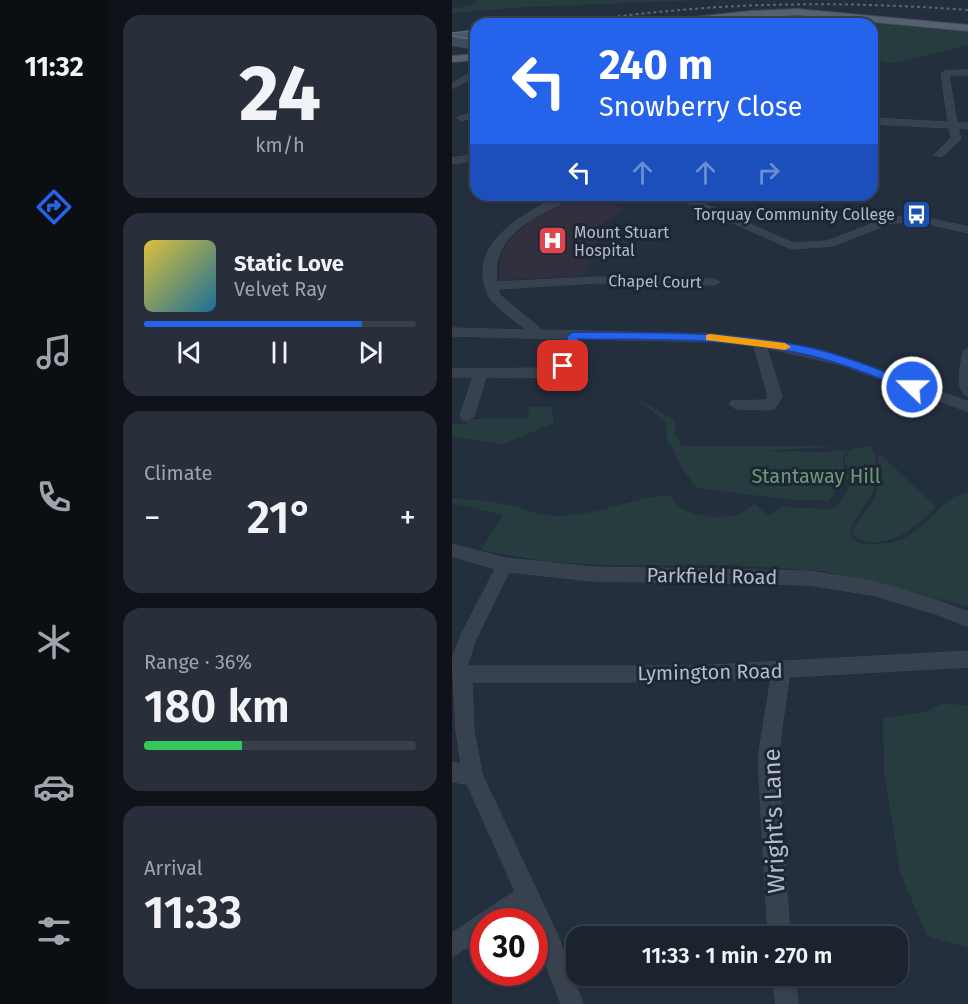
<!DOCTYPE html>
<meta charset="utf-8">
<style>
:root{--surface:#1b232e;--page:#282f3a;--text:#f1f3f6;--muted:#a0a4aa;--line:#39404a;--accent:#2563eb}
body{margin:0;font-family:"Fira Sans",sans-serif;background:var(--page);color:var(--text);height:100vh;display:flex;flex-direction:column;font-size:22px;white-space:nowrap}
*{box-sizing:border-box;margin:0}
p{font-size:20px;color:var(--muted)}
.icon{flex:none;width:33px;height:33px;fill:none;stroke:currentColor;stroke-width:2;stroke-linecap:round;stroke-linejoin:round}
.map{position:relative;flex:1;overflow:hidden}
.sheet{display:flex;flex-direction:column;gap:15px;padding:15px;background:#0f1319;width:344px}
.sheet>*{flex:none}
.hud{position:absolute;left:18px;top:18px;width:408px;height:183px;border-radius:18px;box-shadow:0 2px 4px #0004,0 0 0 2px var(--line);background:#2563eb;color:#fff;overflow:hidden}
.speed{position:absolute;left:18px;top:908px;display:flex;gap:12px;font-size:30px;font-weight:700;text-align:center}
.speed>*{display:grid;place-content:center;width:78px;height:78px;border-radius:50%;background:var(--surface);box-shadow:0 2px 4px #0004,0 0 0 2px var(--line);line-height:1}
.speed .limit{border:9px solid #d22;background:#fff;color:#111}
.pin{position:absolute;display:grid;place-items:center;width:51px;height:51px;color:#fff;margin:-26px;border-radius:12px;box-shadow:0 3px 9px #0006}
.me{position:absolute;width:66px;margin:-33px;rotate:292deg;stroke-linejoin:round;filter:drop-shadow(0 0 4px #0008)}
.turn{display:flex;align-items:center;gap:21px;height:126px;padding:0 30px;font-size:27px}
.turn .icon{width:78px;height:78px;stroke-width:2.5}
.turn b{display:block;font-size:42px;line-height:51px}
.lanes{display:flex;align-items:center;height:57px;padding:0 30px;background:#0003;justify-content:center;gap:30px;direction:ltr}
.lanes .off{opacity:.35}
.big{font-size:45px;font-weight:600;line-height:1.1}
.sheet .card{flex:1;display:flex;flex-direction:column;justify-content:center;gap:9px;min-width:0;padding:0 21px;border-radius:18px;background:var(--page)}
.sheet .dial{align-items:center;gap:0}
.dial b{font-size:78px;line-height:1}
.song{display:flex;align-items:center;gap:18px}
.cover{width:72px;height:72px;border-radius:9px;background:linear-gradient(135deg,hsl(50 70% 55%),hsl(200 70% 35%))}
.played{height:6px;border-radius:3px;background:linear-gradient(90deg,var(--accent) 80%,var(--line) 80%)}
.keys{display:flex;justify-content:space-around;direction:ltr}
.heat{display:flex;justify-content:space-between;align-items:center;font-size:33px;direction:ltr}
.charge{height:9px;border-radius:4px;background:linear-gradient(90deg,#34c759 36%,var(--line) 0)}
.trip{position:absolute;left:114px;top:926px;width:342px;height:60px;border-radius:18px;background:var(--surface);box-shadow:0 2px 4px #0004,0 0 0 2px var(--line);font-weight:600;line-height:60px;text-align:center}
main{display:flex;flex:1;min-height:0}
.menu{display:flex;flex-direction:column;width:108px;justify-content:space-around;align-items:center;background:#0b0e12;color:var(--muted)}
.menu .icon{width:42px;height:42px}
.menu .on{color:var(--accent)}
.menu b{font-size:27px;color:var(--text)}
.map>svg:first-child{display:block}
.medical{fill:#32303f}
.green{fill:#263c3f}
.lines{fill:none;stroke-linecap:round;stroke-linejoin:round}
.minor-casing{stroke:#414a57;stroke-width:1}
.major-casing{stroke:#414a57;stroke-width:2}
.minor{fill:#38414e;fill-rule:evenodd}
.major{fill:#56606e;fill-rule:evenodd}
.rail{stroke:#5a6575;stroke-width:2;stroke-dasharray:3 3;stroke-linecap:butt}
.wall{fill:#3f4b5c}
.building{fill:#4b5868;stroke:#5c6777;stroke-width:1.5}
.route{fill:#2563eb;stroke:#184099;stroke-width:1.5}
.slow{fill:#f59e0b}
.labels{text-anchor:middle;stroke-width:6;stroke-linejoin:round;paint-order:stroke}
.far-poi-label{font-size:16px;fill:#b4bcc9;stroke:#1d2633;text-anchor:end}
.far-street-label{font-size:16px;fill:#b4bcc9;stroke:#1d2633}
.park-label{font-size:20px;fill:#6b9a76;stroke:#1d2633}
.street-label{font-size:20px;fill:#b4bcc9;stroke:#1d2633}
.near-street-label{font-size:24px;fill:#b4bcc9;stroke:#1d2633}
</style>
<main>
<nav class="menu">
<b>11:32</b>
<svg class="icon on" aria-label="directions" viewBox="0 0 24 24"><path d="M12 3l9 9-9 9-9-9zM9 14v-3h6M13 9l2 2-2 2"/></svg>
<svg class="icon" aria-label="music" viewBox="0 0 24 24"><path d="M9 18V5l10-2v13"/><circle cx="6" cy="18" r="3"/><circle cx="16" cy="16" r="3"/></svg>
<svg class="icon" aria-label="phone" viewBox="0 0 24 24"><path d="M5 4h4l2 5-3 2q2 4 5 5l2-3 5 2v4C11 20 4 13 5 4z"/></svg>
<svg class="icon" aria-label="climate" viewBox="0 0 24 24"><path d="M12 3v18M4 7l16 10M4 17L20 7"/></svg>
<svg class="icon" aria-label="car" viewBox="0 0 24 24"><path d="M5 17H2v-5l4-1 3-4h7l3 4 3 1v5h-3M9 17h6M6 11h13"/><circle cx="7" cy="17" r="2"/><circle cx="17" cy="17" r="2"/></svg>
<svg class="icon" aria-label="filters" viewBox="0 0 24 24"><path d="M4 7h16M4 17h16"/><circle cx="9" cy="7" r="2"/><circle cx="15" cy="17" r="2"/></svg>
</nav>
<section class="sheet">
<div class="card dial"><b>24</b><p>km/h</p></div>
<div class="card">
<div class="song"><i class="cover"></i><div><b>Static Love</b><p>Velvet Ray</p></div></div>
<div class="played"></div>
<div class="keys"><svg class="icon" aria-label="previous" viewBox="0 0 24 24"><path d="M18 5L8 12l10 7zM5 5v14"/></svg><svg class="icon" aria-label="pause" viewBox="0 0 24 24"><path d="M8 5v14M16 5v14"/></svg><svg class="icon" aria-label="next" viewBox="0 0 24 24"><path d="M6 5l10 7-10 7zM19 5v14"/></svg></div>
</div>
<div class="card"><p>Climate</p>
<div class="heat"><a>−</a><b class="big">21°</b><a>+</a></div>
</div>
<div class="card"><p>Range · 36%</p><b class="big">180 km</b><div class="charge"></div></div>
<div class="card"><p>Arrival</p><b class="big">11:33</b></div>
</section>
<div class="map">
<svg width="517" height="1004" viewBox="0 0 517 1004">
<rect width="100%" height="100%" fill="#242f3e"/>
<polygon class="medical" points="131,195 144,195 171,210 145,227 144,244 133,275 47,280 50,253 59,238 83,217"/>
<g class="green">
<polygon points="26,0 252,0 73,7 0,13 0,9 20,5"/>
<polygon points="331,15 516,32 516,45 443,63 420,61 420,24 246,24"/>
<polygon points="184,398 221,419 223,422 223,435 230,446 392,446 312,451 369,452 397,450 392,454 391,465 399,478 388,484 377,501 331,499 244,488 225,460 223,451 216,443 213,421"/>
<polygon points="78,407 99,407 102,423 51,444 0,437 0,424 14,424 16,419 69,419 76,417"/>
<path d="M 419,446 C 442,497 390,515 400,539 C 407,544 414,543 422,544 C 464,544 472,519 500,498 C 503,496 511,494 516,492 L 516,606 L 370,571 L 280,565 L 149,565 L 90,561 L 29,550 L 51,515 L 0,503 L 0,499 C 23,499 47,502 69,508 C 81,512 92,516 105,516 C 144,516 180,498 218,495 C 230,518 264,520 287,514 C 293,512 298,507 303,504 L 317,516 L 330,507 L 375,509 L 384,507 L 400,484 L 399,474 L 393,462 L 393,457 L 399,449 Z"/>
<path d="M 429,455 L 484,507 C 462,529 433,554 401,536 C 402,521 412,516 419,504 C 428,489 429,474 426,458 Z"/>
<polygon points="492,703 516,706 516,948 475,936 448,872 432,770 431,718 474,712"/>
</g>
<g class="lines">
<defs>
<g id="minor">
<polygon points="517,70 517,75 497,75 505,123 517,123 517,129 506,128 509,139 490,157 482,155 499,138 497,128 420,124 420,118 496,122 489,73 493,71"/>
<polygon points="24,71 24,76 0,89 0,83"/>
<polygon points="24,111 24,117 9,121 5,118"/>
<polygon points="24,155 24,161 0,164 0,158"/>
<polygon points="28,195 50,195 45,198 28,199"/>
<path d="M 109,195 L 122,195 C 116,201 106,205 98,209 C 69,224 38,244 45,282 L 144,277 L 262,279 L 268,282 L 262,285 L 144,283 L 46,289 L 48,295 L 90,330 L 264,334 L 329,342 L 398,359 L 517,402 L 517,412 L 389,365 L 315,348 L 330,397 L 323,408 L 318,410 L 284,409 L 277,404 L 279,401 L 314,400 L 316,397 L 302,346 L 264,342 L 126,339 C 124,348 124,359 118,366 C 104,382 54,377 34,377 L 22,416 L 15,421 L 10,419 L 8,416 L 21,377 L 0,377 L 0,369 L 93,368 L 109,360 L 114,339 L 0,336 L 0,328 L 74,330 C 65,322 40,305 36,295 C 14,243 70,215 109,195 Z"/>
<polygon points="218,195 232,195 341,243 375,241 437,217 467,216 517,227 517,233 467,222 439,223 381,246 340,249"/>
<path d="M 517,348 L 517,397 C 501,391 509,365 511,352 Z"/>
<polygon points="0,544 53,558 140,567 356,571 420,581 487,601 517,612 517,627 484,614 420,595 356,585 140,581 57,572 24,639 15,666 242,666 517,651 517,667 337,677 326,758 338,936 316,936 306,758 319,678 242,682 20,682 22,731 30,774 106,936 131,1004 109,1004 82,934 82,921 76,921 71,910 54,921 32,921 32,937 0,957 0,933 63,891 15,784 0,782 0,762 9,764 4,731 0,658 10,633 43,569 0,556"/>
<polygon points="321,975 343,975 346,1004 324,1004"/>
</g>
<g id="major">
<polygon points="345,9 517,25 517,31 345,15 231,24 201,24 206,21 299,11"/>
<polygon points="24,54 24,60 0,62 0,56"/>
</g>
</defs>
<use href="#minor" class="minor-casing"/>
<use href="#major" class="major-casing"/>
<use href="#minor" class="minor"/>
<use href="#major" class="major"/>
<path class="rail" d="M 112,24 C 252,2 376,0 517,10"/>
</g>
<polygon class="wall" points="24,30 24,50 0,46 0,33"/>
<polygon class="building" points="24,30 24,39 23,40 0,36 0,33"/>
<path class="route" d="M 121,332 C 198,333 275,331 351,346 C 390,354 428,370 464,384 L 466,387 L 460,391 L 456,390 C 422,376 388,362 351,354 C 278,337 201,340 126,339 L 121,361 L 115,369 L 107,369 L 105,366 L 110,360 L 116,335 Z"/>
<polygon class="slow" points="258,334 333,343 339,347 333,350 254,340 254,335"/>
<defs>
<symbol id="bus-square" viewBox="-11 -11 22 22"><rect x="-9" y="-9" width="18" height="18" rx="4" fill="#1a4fb4" stroke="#1d2633"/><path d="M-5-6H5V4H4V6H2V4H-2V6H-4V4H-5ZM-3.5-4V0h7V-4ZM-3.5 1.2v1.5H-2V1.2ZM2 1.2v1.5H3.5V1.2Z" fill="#fff"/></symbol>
<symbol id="hospital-square" viewBox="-11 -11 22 22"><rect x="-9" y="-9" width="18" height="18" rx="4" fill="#e0444e" stroke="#1d2633"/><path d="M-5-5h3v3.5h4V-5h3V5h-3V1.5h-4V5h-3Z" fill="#fff"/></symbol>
</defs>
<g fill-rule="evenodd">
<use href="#bus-square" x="448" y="198" width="33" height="33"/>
<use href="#hospital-square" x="84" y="224" width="33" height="33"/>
</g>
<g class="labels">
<g class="far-poi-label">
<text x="443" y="220">Torquay Community College</text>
<text x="122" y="238" text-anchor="start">Mount Stuart<tspan x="122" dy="18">Hospital</tspan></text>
</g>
<g class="far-street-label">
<text transform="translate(203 281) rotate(1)" y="6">Chapel Court</text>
</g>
<g class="park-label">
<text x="364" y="483">Stantaway Hill</text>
</g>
<g class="street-label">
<text transform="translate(260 576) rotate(1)" y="7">Parkfield Road</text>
<text transform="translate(258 672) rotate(-1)" y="7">Lymington Road</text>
</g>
<g class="near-street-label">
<text transform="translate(322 821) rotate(-92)" y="8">Wright's Lane</text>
</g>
</g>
</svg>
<div class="speed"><div class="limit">30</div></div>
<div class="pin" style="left:111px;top:366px;background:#d93025"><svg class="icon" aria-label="arrive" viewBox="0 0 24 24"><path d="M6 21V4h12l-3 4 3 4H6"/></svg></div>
<svg class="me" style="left:460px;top:387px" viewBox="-20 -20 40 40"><circle r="17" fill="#2563eb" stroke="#fff" stroke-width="3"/><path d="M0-11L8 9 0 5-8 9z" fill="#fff"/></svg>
<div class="trip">11:33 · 1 min · 270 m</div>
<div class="hud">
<div class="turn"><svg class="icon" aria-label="left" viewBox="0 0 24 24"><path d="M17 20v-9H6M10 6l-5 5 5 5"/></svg><div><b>240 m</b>Snowberry Close</div></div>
<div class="lanes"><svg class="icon" aria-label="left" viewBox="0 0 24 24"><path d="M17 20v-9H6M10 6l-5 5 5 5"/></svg><svg class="icon off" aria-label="ahead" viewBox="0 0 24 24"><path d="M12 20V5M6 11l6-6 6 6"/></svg><svg class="icon off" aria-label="ahead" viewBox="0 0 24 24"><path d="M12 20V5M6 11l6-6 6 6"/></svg><svg class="icon off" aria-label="right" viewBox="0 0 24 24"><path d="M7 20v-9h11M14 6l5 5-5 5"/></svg></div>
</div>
</div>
</main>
